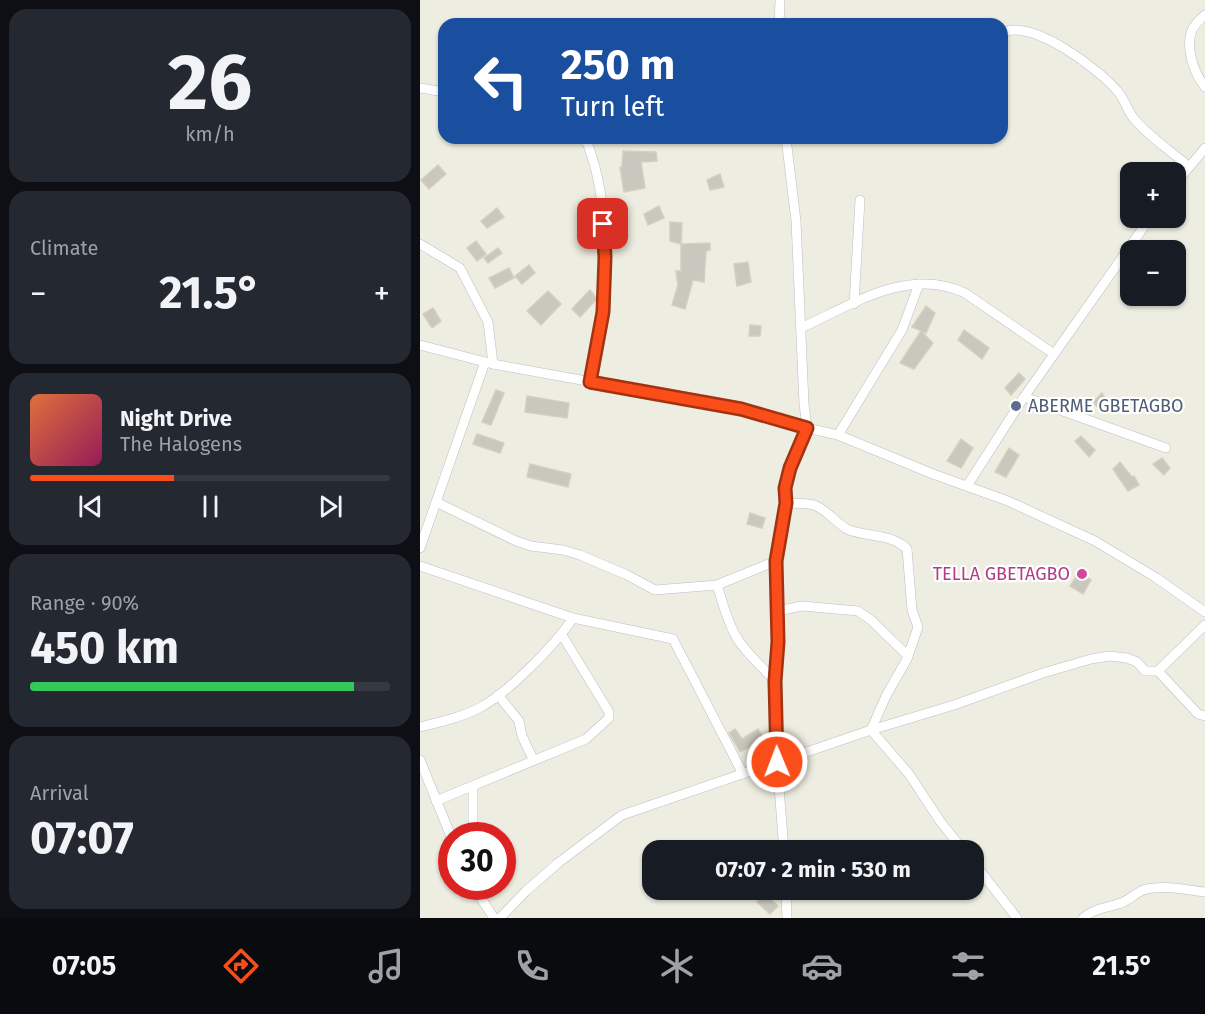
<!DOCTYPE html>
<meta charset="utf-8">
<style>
:root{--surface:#171b24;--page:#242831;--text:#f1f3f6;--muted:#9ea1a6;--line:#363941;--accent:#fb4d1a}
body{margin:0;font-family:"Fira Sans",sans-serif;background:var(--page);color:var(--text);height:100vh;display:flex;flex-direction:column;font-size:22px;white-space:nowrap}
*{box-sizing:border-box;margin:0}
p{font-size:20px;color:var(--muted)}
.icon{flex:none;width:33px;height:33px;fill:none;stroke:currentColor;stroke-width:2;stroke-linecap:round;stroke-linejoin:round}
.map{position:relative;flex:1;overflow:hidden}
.details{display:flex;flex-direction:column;gap:9px;padding:9px;background:#0d0f14;width:420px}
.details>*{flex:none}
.banner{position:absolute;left:18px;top:18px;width:570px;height:126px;border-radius:18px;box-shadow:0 2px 4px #0004;background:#1a4fa0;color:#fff;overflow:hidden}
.buttons{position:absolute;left:700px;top:162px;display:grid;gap:12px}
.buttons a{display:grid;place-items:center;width:66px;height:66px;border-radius:12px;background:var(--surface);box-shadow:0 2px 4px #0004;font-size:30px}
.speed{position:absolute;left:18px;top:822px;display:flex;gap:12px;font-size:30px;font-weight:700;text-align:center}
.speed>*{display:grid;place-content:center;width:78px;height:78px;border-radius:50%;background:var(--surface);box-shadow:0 2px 4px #0004;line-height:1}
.speed .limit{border:9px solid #d22;background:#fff;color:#111}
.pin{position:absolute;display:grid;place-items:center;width:51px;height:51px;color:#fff;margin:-26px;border-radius:12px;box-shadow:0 3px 9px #0006}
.me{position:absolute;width:66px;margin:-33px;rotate:359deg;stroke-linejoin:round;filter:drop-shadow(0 0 4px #0008)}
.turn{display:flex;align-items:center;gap:21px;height:126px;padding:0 24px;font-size:27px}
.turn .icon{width:78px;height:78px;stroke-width:2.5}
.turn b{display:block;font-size:42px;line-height:51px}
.big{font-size:45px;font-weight:700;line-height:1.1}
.details .widget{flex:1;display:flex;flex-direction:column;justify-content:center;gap:9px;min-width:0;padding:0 21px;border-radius:18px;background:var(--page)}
.details .dial{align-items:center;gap:0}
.dial b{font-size:78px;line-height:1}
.song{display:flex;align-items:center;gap:18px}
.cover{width:72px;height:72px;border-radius:9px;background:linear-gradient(135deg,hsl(20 70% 55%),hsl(330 70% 35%))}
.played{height:6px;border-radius:3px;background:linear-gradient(90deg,var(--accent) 40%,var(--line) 40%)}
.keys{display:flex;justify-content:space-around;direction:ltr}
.heat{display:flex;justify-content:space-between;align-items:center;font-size:33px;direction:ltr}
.charge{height:9px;border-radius:4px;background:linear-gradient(90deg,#34c759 90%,var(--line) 0)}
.trip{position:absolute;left:222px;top:840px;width:342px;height:60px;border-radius:18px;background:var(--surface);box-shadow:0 2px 4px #0004;font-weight:700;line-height:60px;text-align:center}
.tab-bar{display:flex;height:96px;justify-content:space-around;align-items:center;background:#090b0e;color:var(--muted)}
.tab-bar .icon{width:42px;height:42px}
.tab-bar .current{color:var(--accent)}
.tab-bar b{font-size:27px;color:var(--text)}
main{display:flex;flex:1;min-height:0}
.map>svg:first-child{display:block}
.building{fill:#c9c7be;stroke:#d4d0bf;stroke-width:1.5}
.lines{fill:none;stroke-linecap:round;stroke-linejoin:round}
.street-casing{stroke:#bcbec4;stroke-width:10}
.street{stroke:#fff;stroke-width:9}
.route-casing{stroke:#a33211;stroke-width:15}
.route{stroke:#fb4d1a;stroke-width:10}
.service-dot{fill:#5c6f8a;stroke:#fff;stroke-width:2}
.hotel-dot{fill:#d1479c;stroke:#fff;stroke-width:2}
.labels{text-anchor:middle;stroke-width:4.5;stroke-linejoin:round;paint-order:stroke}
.service-label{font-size:18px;fill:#4e5e75;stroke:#fff;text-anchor:start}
.hotel-label{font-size:18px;fill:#b23c85;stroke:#fff;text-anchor:end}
</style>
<main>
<section class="details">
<div class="widget dial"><b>26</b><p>km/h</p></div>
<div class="widget"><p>Climate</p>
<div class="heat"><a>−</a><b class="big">21.5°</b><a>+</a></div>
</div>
<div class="widget">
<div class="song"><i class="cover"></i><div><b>Night Drive</b><p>The Halogens</p></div></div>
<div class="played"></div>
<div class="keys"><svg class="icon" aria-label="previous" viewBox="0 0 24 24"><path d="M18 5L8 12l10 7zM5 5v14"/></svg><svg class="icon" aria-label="pause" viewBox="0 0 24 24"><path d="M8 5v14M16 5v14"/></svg><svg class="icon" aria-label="next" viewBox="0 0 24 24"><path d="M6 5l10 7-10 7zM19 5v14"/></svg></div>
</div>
<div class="widget"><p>Range · 90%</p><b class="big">450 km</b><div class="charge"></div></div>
<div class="widget"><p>Arrival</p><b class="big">07:07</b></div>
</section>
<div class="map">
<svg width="785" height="918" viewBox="0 0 785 918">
<rect width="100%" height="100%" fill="#eeede1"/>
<g class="building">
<polygon points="203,151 236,152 237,161 221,162 225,188 204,192 200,167 202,167"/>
<polygon points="18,165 26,174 9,189 1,180"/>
<polygon points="300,174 304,187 290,190 287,180"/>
<polygon points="239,206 244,218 228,225 224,214"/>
<polygon points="77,208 84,217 67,228 61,221"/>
<polygon points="250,222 262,223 261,244 250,241"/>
<polygon points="56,241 66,254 57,261 47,248"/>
<polygon points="290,243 290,250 286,251 284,282 273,280 265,309 252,305 258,285 256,271 261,271 261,244"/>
<polygon points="78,248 82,253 68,263 64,258"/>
<polygon points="328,262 331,282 317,286 314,264"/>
<polygon points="109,265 115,273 102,284 95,276"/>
<polygon points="89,268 94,278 75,288 69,278"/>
<polygon points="170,290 177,299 160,317 152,309"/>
<polygon points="128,291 141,304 121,325 107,311"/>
<polygon points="506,306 515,313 506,333 492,327"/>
<polygon points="13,308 21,321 12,328 3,314"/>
<polygon points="330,325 341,326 340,336 329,336"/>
<polygon points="544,330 569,348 562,359 538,340"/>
<polygon points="501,331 513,343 494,369 480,363"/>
<polygon points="599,373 605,379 591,395 585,388"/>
<polygon points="76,390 84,393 71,425 62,422"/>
<polygon points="682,393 688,403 681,411 673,402"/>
<polygon points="107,396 149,403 147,418 105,412"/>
<polygon points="57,434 84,443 80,453 53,444"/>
<polygon points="661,436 675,450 669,457 655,441"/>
<polygon points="541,439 553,448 541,468 527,461"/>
<polygon points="589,448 599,455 586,477 575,472"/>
<polygon points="742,458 750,468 744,475 733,464"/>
<polygon points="700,462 712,477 714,476 719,485 708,491 693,469"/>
<polygon points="110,464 151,474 148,487 107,477"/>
<polygon points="330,513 345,518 342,528 327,524"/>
<polygon points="659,572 671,580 663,594 650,586"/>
<polygon points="315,729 322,739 338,729 344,739 320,752 309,733"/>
<polygon points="345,894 358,906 350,914 337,902"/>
</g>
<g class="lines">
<defs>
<g id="street">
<path d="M 785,15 C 780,19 775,24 772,30 C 765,48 774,73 785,87"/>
<polyline points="359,24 360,0"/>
<path d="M 582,33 C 611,17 682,71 699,93 C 706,102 708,113 716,121 C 731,138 751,151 768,166"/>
<polyline points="0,88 24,92"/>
<path d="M 165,138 C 186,185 189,261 183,313 C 180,336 174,359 169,382"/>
<polyline points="756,183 785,148"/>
<polyline points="0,244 40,268 68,322 73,364"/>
<polyline points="434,304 440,200"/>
<path d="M 381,328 C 431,305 489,266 545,293 L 634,354"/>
<polyline points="0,345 73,364 321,409 387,428 418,435 513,474 588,501 675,541 735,577 785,612"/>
<polyline points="604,397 746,448"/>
<polyline points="418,435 482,330 499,284"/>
<polyline points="547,486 604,397 730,218"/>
<polyline points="16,502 96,541 111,546 143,550 160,555 207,575 235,590 297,585 356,561"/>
<path d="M 366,503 C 375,503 385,503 394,505 C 408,510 416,524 429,530 C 448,537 473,534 487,549 L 492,610 L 498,627 L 487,659 L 466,696 L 451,730 L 489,774 L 520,821 L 543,850"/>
<polyline points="0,548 65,362"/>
<polyline points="0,566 153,618 253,639 323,774"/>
<path d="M 297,585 C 303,603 307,622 317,638 C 327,654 342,667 355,681"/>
<polyline points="357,611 382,606 438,611 451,620 488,656"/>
<polyline points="738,671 778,714 785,716"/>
<polyline points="78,695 99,721 102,736 113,759"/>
<path d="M 0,727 C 20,722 43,717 61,707 C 89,692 136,644 153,618"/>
<polyline points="0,760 32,839"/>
<polyline points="53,786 53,836"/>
<polyline points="16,801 166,739 189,718 189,712 142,635"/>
<polyline points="364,850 357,762 355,681 358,642 356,561 358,537 366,503 365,488 370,468 387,428 384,404 376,221 366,138"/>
<polyline points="554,863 597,918"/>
<polyline points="53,886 74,918"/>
<polyline points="366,890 367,918"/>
<polyline points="80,918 106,891 138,863 202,815 451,730 534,705 623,673 671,659 689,656 707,658 717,662 725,671 738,671 785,625"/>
<path d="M 663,918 C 673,909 685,908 698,904 C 707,902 714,894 723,890 C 742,884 765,890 785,892"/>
</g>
</defs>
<use href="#street" class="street-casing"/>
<use href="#street" class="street"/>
</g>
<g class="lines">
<defs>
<polyline id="route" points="183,224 185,257 183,312 170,382 321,409 387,428 370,468 365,488 366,503 356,561 358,642 355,681 357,762"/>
</defs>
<use href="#route" class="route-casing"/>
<use href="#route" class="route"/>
</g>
<circle class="service-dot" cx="596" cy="406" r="6"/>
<circle class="hotel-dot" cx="662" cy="574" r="6"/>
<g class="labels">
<g class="service-label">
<text x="608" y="412">ABERME GBETAGBO</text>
</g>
<g class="hotel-label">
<text x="650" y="580">TELLA GBETAGBO</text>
</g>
</g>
</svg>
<div class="buttons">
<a>+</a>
<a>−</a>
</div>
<div class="speed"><div class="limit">30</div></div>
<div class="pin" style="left:183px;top:224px;background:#d93025"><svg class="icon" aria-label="arrive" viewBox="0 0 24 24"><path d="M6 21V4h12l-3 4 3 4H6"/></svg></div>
<svg class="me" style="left:357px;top:762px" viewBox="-20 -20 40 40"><circle r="17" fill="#fb4d1a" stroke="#fff" stroke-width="3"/><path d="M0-11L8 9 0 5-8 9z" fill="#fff"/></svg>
<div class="trip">07:07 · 2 min · 530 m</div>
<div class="banner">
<div class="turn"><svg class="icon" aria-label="left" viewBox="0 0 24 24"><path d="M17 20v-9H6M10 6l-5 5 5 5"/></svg><div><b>250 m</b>Turn left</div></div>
</div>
</div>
</main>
<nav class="tab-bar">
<b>07:05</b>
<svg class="icon current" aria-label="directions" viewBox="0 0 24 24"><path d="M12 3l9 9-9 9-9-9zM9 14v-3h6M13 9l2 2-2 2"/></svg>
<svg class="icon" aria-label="music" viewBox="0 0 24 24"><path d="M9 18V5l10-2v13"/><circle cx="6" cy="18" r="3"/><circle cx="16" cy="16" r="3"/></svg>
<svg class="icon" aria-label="phone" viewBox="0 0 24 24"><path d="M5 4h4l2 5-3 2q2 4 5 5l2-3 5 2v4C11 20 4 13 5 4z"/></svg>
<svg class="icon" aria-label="climate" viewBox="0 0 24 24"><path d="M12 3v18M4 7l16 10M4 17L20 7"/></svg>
<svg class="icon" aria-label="car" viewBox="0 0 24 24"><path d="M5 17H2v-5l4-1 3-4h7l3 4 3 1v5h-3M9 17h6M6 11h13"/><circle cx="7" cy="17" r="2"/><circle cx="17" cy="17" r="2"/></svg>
<svg class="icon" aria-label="filters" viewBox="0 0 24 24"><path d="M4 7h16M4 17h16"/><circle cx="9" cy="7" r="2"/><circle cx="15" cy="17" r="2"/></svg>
<b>21.5°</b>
</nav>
